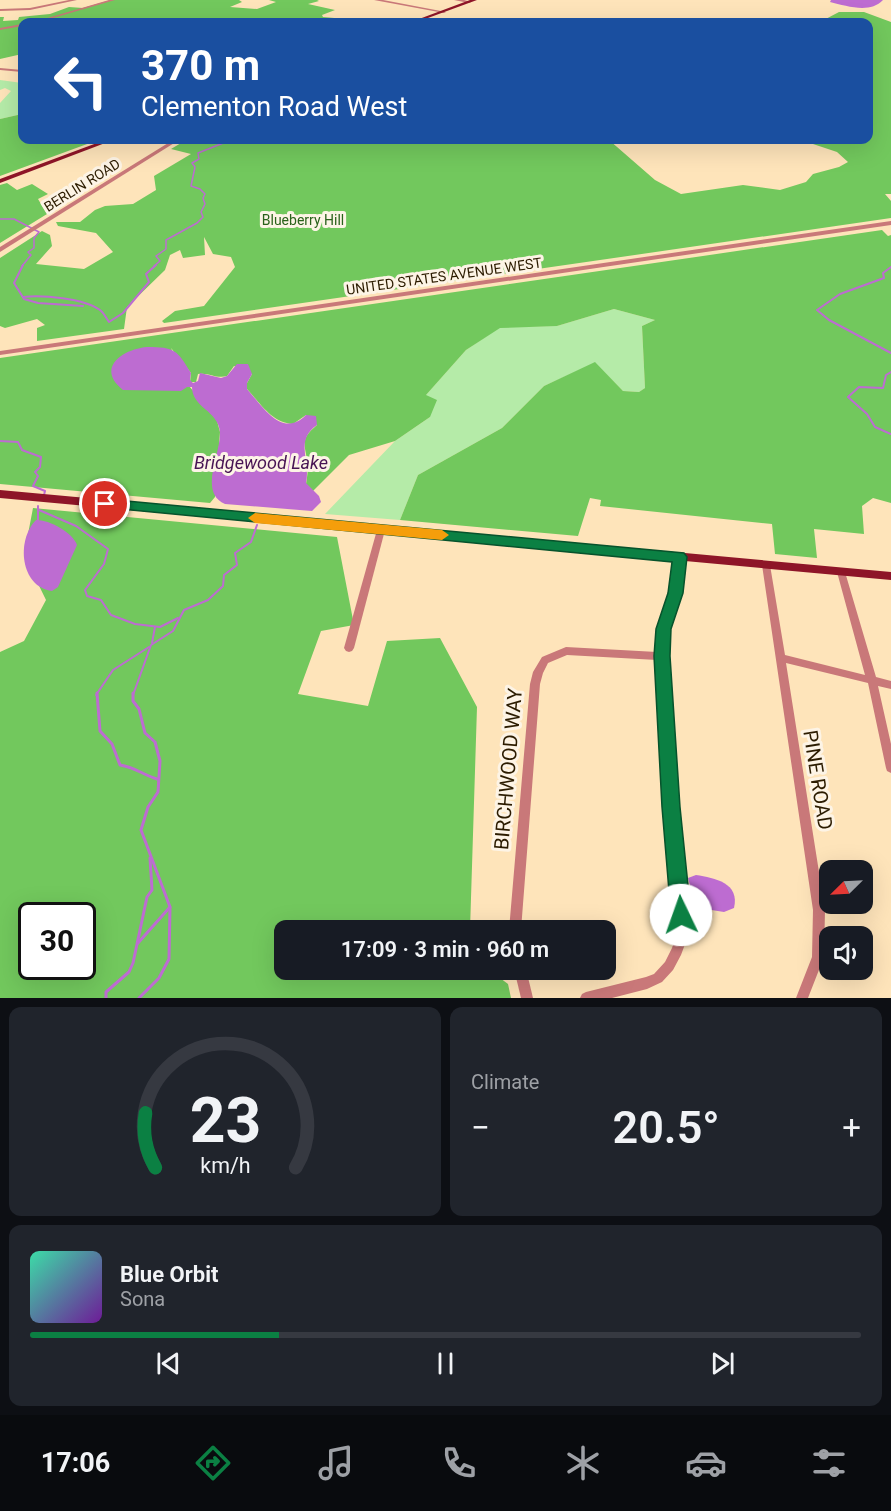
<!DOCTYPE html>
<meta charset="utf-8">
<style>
:root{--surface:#171b24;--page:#20242c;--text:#f1f3f6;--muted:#9ea1a6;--line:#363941;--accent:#0b8043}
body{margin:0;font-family:Roboto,sans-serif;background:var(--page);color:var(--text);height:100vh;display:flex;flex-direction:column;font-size:22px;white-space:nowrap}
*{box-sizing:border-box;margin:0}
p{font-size:20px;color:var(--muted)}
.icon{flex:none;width:33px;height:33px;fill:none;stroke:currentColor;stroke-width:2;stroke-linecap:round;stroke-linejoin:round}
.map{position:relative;height:998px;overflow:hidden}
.drawer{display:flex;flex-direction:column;gap:9px;padding:9px;background:#0d0f14;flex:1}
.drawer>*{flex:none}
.hud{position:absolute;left:18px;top:18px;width:855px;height:126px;border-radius:12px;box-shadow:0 6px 24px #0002;background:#1a4fa0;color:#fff;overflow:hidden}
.needle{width:39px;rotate:246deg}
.fabs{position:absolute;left:819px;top:860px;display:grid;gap:12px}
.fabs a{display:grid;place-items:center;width:54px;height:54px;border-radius:12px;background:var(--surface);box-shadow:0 6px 24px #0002;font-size:30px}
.speed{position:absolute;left:18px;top:902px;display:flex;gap:12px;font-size:30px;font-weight:700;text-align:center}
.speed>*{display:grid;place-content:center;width:78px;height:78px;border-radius:50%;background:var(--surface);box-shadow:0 6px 24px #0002;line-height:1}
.speed .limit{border:3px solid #111;border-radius:9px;background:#fff;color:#111}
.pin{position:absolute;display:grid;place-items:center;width:51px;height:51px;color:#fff;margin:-26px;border:3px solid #fff;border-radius:50%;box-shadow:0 2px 6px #0007}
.me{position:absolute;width:66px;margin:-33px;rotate:357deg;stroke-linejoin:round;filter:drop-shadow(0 0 4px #0008)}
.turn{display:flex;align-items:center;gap:21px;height:126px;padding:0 24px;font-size:27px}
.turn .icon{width:78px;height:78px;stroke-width:2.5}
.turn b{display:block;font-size:42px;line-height:51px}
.big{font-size:45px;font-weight:600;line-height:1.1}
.drawer .card{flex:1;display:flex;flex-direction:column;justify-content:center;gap:9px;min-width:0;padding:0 21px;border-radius:12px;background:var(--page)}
.drawer .dial{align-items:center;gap:0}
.dial svg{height:156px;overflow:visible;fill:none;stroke:var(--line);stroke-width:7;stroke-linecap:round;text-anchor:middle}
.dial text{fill:var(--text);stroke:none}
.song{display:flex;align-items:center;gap:18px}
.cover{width:72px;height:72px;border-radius:9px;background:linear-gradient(135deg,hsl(160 70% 55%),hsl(280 70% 35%))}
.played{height:6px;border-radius:3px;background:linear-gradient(90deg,var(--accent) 30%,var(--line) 30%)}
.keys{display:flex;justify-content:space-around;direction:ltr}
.heat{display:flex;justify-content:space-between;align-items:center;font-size:33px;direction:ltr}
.drawer .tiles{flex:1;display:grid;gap:9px;grid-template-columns:1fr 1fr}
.card:last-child{grid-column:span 2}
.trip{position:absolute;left:274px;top:920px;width:342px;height:60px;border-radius:12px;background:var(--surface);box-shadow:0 6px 24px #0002;font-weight:600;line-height:60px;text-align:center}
.tabs{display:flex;height:96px;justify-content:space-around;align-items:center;background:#090b0e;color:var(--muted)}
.tabs .icon{width:42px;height:42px}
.tabs .active{color:var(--accent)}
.tabs b{font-size:27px;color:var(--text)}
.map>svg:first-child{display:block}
.green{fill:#b5eba8}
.forest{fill:#72c85d;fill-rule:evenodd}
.water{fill:#bd6cd1}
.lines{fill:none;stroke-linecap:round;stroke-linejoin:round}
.stream-far2{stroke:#bd6cd1;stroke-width:1.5}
.stream-far1{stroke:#bd6cd1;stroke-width:2}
.stream{stroke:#bd6cd1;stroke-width:3}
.minor{fill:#c97879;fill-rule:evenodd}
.major{fill:#8e1528;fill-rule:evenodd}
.route{fill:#0b8043;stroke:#07532c;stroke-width:1.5}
.slow{fill:#f59e0b}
.labels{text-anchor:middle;stroke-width:6;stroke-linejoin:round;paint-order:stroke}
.far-street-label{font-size:14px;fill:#2c1c00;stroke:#fdf4e6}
.far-park-label{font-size:14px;fill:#2a621b;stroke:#fdf4e6}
.water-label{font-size:18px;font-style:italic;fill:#481454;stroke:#fdf4e6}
.near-street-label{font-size:20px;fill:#2c1c00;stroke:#fdf4e6}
</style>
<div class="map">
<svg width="891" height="998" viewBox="0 0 891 998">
<rect width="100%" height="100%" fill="#fee4ba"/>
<g class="green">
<polygon points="0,80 22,83 22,114 0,119 0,103 11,91 5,88 0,90"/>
<polygon points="614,309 655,320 642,326 645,388 639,392 623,391 595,363 544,386 502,428 418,475 400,520 325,514 395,441 430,417 425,396 466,350 500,327 557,326"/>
</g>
<g class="forest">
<polygon points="111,0 239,0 242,2 230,7 257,9 276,2 269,0 317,0 319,1 308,4 335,10 322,15 323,17 380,22 22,22 22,54 0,59 0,17 4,17 3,21 18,20 19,17 50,14 69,7 83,8"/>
<polygon points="839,12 864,12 891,22 891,194 885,194 891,201 891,218 164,323 162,321 175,311 204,306 235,267 231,257 213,254 204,237 205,255 183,258 180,250 170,255 165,270 127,307 124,329 37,341 37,328 45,325 37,319 5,328 0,326 0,258 42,231 50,235 52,246 36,264 84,269 113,252 96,233 58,226 56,222 80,222 95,210 105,206 133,204 156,190 154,176 191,154 171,149 186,140 202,142 223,140 609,140 655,180 681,194 743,185 780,190 806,182 813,174 839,167 848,162 837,152 801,140 868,140 868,22 820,22"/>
<polygon points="22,114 18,118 22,119 22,140 98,140 0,176 0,119"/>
<polygon points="7,183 17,190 32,184 48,194 38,199 47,214 0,243 0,185"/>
<path d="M 882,230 L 888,236 L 891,235 L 891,503 L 873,498 L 862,506 L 864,534 L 814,529 L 817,558 L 775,554 L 772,524 L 600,506 L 601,500 L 590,498 L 578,536 L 400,520 L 418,475 L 502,428 L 544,386 L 595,362 L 623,391 L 639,392 L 645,388 L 642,326 L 655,320 L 614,309 L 557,326 L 500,328 L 466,350 L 426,395 L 437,400 L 430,417 L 395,441 L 349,455 L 313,491 L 306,484 C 307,478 308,471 308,465 C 305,444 299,440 317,425 L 306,415 L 293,424 C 272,423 260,403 247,389 L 247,383 L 252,374 L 234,366 L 227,376 C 216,379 209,372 198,374 L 196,382 L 190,382 L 191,373 L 171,348 L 189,386 L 216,417 L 220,432 L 215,497 L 210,503 L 0,484 L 0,358 Z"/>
<path d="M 33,508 L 337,537 L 354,625 L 321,631 L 298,694 L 368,706 L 387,641 L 440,638 L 477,707 L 470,930 L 285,930 L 285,969 L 488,969 L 508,984 L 511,998 L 0,998 L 0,652 L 24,641 L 46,600 L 24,555 ZM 32,915 L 82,915 L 82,966 L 32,966 Z"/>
</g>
<g class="water">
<path d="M 831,0 L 883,0 C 870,14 847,6 830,2 Z"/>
<path d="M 147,347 C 175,347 177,350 191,373 L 190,380 L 193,383 L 198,381 L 200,373 L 221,378 L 227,376 L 237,364 L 248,364 L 252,374 L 247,383 L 247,389 C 263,407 282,439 306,415 L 316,416 L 317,425 C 294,441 311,460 306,483 L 319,496 L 321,502 L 312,511 L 225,504 C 198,492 221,454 220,432 C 218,410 192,408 192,387 L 187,387 L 181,391 L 123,390 C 95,368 123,349 147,347 Z"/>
<path d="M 36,520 C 50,520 72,532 77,545 L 58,587 L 52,591 C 20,587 16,540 36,520 Z"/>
<path d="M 696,875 C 715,878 740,883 734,908 L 724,912 L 699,908 L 694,900 L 688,878 Z"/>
</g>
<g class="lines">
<g class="stream-far2">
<polyline points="0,219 14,219 39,232 34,238 34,248 28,252 31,255 22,266"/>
<polyline points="154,266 160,261 156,256 166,249 166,240 197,223 203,217 201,212 205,204 203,198 205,194 200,189 191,186 195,167 192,163 199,159 198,153 231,140"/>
</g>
<g class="stream-far1">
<polyline points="23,265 14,283 24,299 38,303 83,306"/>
<polyline points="891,267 883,273 884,278 840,294 817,310 829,320 891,353"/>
<path d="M 23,297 C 43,295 83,298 100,310 C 104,313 106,318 109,322 L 123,313 L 149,282 L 146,274 L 156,265"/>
<polyline points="891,372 886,375 883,388 859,387 848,397 867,414 875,427 891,434"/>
<polyline points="0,441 18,442 22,450 41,457 40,467 35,472 38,476 33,486 45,491 44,495"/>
<polyline points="38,506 38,521"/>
<polyline points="39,510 76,526 108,549 104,564 85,590 87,596 101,600 111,615 135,624 160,627 178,618"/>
<polyline points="152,643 155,627"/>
<polyline points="96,695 113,670 149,647"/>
<polyline points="133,695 151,645 173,631 184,610 208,600 223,586 224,575 237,565 235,553 251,542 257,525"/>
</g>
<g class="stream">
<path d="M 97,693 L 100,731 L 112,744 L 120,765 C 135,767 143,775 157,779"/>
<polyline points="133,693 133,701 139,709 145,733 155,742 160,761 158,792 148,807 141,830 170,907 169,959 159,978 139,998"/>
<polyline points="138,943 170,907"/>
<polyline points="106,998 106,992 129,972 133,963 147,897 152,890 150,858"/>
</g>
<g class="minor">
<polygon points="69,0 77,0 30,10 0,11 0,9 30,8"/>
<polygon points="109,0 115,0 39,22 34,22"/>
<polygon points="374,0 383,0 446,12 444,13"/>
<polygon points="454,0 464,0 471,2 469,3"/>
<polygon points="22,24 22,26 0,30 0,28"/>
<polygon points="0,68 22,70 22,72 0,70"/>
<polygon points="173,140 179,140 0,252 0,247"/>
<polygon points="891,221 891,225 0,355 0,351"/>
<polygon points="381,527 385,530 354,648 352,651 349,652 346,651 344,648 377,530"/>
<polygon points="679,554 682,555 683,557 680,593 668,629 667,656 676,807 684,873 688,936 681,955 673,970 662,982 647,989 612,998 580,998 582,994 586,992 646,977 654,974 665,962 672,948 676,936 672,873 666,807 657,660 567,655 548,663 543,673 540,684 521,930 509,930 530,684 533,672 542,657 566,647 657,652 658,629 670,593 675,557 676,555"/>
<polygon points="766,562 769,563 770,565 785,655 865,675 837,572 838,570 844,570 845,572 876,677 891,681 891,689 878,686 891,744 891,773 887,771 886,768 868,683 786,663 825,910 824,957 808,998 796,998 812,957 813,910 762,565 763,563"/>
<polygon points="514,969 526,969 533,998 521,998"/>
</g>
<g class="major">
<polygon points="470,0 477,0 417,22 411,22"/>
<polygon points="105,140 113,140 0,183 0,179"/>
<polygon points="0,490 891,572 891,580 0,498"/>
</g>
</g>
<polygon class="route" points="105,499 684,553 687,557 683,593 671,629 670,656 680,807 691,915 688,922 681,925 674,922 671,915 662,807 654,656 656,629 668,593 672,562 100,507 98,504"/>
<polygon class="slow" points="255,513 442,530 449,535 442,540 255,523 248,518"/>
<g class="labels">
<g class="far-street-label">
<text transform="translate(82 185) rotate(-32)" y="5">BERLIN ROAD</text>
<text transform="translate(444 276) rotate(-8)" y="5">UNITED STATES AVENUE WEST</text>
</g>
<g class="far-park-label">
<text x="303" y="225">Blueberry Hill</text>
</g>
<g class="water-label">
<text x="261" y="469">Bridgewood Lake</text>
</g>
<g class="near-street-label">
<text transform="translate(508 769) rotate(-85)" y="7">BIRCHWOOD WAY</text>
<text transform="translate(818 780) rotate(81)" y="7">PINE ROAD</text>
</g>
</g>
</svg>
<div class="fabs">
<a><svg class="needle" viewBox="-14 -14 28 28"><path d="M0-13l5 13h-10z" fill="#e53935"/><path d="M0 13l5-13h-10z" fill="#9ea1a6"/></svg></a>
<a><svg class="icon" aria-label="sound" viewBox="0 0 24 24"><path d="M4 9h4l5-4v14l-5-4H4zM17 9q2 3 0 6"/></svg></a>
</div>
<div class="speed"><div class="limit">30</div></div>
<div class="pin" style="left:105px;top:504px;background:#d93025"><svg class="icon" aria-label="arrive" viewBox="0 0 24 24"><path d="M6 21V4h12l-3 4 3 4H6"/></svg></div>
<svg class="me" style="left:681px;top:915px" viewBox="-20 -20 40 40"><circle r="19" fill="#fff"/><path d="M0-13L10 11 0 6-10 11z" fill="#0b8043"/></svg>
<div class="trip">17:09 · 3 min · 960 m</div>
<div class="hud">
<div class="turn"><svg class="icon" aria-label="left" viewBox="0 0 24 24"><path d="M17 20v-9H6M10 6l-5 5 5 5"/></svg><div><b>370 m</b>Clementon Road West</div></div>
</div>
</div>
<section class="drawer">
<div class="tiles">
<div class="card dial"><svg viewBox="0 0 100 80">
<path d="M14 69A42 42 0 1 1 86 69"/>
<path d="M14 69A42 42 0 0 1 9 41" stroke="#0b8043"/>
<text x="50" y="56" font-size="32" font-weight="700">23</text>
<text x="50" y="72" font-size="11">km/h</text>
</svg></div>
<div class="card"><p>Climate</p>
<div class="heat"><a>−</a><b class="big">20.5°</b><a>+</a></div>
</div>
<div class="card">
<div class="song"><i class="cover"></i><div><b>Blue Orbit</b><p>Sona</p></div></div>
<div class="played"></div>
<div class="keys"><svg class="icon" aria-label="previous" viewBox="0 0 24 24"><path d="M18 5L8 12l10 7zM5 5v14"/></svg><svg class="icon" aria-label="pause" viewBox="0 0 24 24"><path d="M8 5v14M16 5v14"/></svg><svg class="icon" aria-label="next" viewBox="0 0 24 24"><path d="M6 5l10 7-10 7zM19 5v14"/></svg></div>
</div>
</div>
</section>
<nav class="tabs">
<b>17:06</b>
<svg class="icon active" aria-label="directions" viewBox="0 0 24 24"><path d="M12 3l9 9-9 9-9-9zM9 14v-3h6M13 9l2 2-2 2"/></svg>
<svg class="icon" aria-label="music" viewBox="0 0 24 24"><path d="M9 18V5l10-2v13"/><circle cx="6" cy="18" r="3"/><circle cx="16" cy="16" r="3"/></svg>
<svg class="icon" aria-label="phone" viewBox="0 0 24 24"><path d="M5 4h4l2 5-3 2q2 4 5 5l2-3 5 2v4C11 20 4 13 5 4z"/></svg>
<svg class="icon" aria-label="climate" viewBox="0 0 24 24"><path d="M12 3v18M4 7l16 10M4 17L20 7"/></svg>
<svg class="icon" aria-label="car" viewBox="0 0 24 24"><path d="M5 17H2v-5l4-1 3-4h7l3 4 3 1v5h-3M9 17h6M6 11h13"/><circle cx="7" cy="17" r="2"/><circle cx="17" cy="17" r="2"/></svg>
<svg class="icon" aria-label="filters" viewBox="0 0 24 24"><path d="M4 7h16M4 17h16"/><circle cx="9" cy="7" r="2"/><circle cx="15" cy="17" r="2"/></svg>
</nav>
